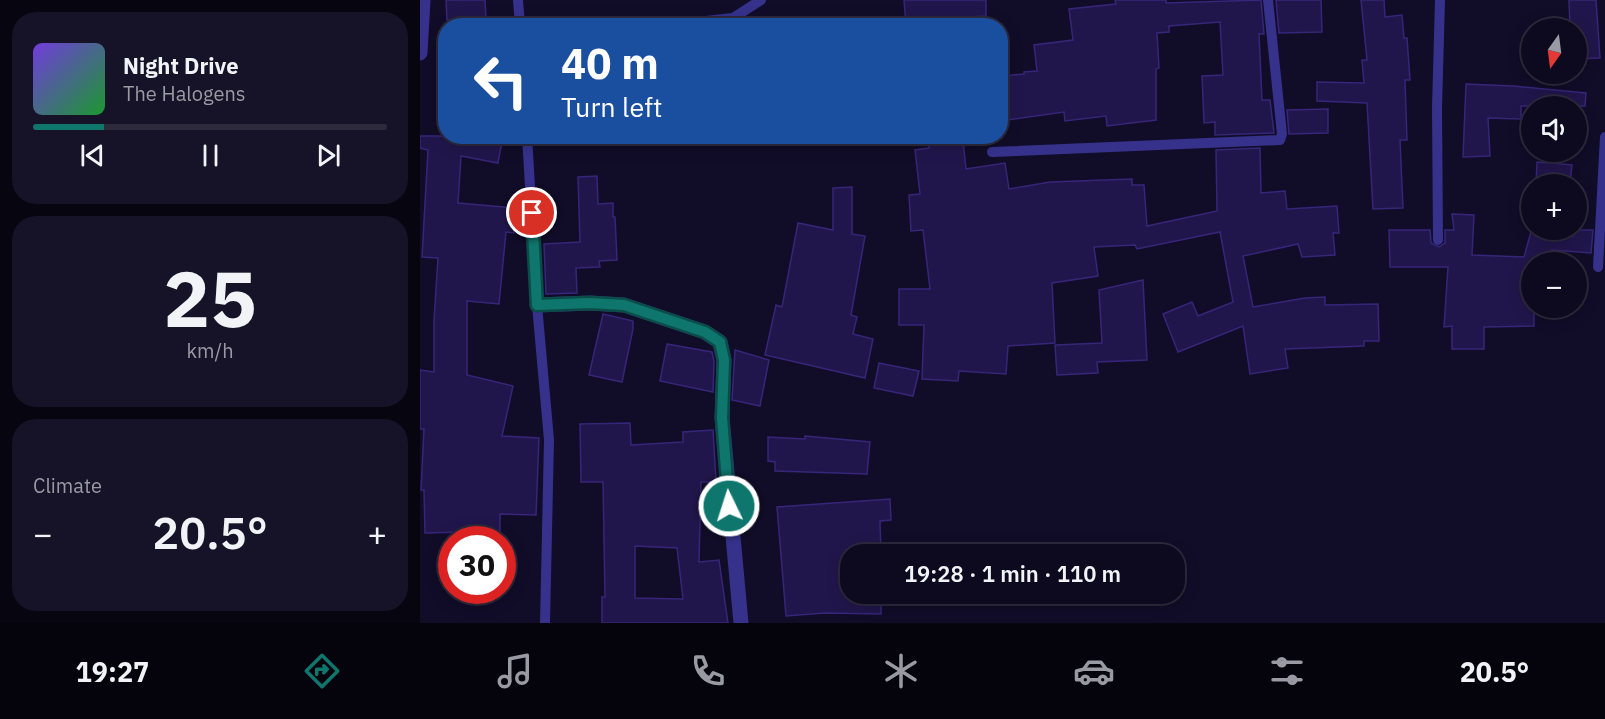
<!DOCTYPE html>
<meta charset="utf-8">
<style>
:root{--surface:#0d091e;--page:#161227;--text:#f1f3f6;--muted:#9a9aa4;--line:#2d2a3c;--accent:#0f766e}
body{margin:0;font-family:"IBM Plex Sans",sans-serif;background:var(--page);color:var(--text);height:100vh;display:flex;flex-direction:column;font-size:22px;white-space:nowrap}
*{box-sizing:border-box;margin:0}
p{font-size:20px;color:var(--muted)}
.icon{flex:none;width:33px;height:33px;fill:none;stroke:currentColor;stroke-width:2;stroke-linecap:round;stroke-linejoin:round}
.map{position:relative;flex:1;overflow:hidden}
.drawer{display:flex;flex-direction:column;gap:12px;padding:12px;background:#070510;width:420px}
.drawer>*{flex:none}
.hud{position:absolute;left:18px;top:18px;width:570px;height:126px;border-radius:24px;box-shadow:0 3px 15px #0003,0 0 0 2px var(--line);background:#1a4fa0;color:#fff;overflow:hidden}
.needle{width:39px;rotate:194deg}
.tools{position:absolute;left:1101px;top:18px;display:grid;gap:12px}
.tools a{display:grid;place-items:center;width:66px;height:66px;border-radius:50%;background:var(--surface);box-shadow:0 3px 15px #0003,0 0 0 2px var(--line);font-size:30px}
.speed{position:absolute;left:18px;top:526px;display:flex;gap:12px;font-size:30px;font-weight:700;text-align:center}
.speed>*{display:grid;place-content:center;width:78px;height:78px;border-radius:50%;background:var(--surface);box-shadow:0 3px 15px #0003,0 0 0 2px var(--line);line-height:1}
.speed .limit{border:9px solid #d22;background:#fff;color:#111}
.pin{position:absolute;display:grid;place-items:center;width:51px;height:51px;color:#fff;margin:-26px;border:3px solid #fff;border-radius:50%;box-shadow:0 2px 6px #0007}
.me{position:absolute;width:66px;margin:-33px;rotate:356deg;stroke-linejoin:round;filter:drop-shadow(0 0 4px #0008)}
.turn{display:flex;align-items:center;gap:21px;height:126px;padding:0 24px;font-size:27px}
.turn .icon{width:78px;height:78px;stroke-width:2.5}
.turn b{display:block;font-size:42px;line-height:51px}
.big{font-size:45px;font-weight:600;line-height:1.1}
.drawer .tile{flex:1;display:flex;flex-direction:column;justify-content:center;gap:9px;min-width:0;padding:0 21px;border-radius:24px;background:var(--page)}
.drawer .dial{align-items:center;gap:0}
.dial b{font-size:78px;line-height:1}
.song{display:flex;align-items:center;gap:18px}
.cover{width:72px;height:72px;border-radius:9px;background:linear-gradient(135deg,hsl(260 70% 55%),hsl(130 70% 35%))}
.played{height:6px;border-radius:3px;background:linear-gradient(90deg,var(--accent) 20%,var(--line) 20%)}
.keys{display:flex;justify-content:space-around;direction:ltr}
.heat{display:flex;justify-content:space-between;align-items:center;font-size:33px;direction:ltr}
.trip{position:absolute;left:420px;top:544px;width:345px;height:60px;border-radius:24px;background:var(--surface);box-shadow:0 3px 15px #0003,0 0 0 2px var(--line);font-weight:600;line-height:60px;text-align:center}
.tab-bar{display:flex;height:96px;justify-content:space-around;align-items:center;background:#05040c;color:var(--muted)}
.tab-bar .icon{width:42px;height:42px}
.tab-bar .active{color:var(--accent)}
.tab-bar b{font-size:27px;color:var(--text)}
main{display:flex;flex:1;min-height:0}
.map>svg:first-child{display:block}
.building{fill:#21164b;stroke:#362679;stroke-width:1.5;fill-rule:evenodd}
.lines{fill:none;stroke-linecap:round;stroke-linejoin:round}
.lane{stroke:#36328c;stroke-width:10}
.street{stroke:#36328c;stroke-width:15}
.route-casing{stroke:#0a4d48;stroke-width:15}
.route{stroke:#0f766e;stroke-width:10}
</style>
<main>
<section class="drawer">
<div class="tile">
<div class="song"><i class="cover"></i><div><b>Night Drive</b><p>The Halogens</p></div></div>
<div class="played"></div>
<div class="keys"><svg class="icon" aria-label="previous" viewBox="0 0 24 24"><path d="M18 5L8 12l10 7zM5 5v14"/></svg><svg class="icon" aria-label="pause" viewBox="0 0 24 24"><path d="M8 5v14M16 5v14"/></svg><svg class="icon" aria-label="next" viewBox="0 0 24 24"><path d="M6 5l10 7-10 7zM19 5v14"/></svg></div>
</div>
<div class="tile dial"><b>25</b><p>km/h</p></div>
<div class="tile"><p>Climate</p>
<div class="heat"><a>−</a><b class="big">20.5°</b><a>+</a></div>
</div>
</section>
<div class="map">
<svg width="1185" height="623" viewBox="0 0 1185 623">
<rect width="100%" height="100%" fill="#110c28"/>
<g class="building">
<polygon points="26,0 65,0 66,19 27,20"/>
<polygon points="484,0 566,0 566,16 524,18 524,23 486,25"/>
<polygon points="695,0 746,0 746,3 841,0 844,34 839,34 842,100 850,100 854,133 795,135 795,122 784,123 782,76 803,75 800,22 749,26 749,32 737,33 739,68 736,69 736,120 687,126 686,116 645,121 644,112 580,121 580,76 604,74 604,72 617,71 614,45 653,40 649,9 696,4"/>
<polygon points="856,0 901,0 902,32 859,33"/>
<polygon points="941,0 964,0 965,17 982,15 984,38 987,38 990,80 985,80 987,140 980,140 983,208 953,209 947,103 897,101 897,82 944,83 942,60 947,60"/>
<polygon points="1149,0 1176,0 1180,58 1156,59 1156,28 1150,28"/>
<polygon points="1046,84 1094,86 1166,93 1165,106 1101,106 1101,119 1068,118 1070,156 1043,157"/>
<polygon points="908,109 908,133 869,134 867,110"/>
<polygon points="0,136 83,136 78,163 41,156 38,203 96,208 94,233 86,232 79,304 47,301 47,375 93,386 82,436 119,438 116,515 80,514 80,540 46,540 46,532 5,533 4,490 1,490 4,429 0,429 0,370 14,372 14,320 18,258 2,257 8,150 0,148"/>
<polygon points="543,140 546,169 585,163 589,189 630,182 712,179 712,185 724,185 727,226 797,211 796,150 840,148 841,193 865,191 867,209 917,206 919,233 913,233 915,255 882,257 878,244 823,256 833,307 885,298 905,297 905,305 958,304 959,341 944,341 944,346 865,349 868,368 830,374 823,326 758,352 743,314 772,302 778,316 813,302 800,232 717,249 715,245 674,247 678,276 632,283 635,343 588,346 586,374 539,371 538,381 502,379 504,325 479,325 479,289 510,289 503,230 491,231 489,195 500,194 495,150 509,148 509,143"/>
<polygon points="1117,162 1152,165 1150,184 1116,184"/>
<polygon points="177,176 178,204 193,203 193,217 195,217 197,260 179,261 180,267 156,268 157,293 126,294 124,244 160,242 158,177"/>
<polygon points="432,187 432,234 445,236 431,315 437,317 433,334 453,339 445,378 345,355 356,305 362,307 378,223 413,230 413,188"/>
<polygon points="1032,214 1054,215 1052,255 1104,257 1112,228 1112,230 1125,230 1153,236 1153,230 1173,230 1171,253 1132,250 1129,262 1112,262 1112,308 1114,308 1114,326 1064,327 1064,349 1032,349 1032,326 1024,327 1028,267 970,267 969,230 1010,230 1011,243 1019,247 1025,243 1025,230 1034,230"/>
<polygon points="723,280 727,360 677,362 678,373 637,375 635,345 682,343 679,290"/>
<polygon points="183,314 213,321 213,329 202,382 169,375"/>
<polygon points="247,344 292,352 294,361 293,392 240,381"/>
<polygon points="315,350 349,360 340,406 312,400"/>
<polygon points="459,363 499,371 493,396 454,388"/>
<path d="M 210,423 L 211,445 L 263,442 L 263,432 L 293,430 L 296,482 L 281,482 L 279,562 L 299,560 L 308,623 L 182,623 L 182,597 L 185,597 L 183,482 L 161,482 L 160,424 ZM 215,546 L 257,548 L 263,599 L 215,598 Z"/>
<polygon points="385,436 450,442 447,474 355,471 355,462 348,461 348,437 385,439"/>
<polygon points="470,499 471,520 460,521 461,555 430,555 430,594 461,594 461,614 405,613 366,616 357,507"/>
</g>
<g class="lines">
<g class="lane">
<polyline points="98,0 100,26"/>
<polyline points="240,26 313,18 341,0"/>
<polyline points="107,136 117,305 129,440 125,623"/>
<polyline points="572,152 860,140 862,134 848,0"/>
<polyline points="1018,240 1017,108 1020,0"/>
<polyline points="1178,267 1185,137"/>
</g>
<g class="street">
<polyline points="0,53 3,0"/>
<polyline points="117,305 170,303 204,305 285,332 300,342 304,360 302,418 321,623"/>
</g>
</g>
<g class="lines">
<defs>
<polyline id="route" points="112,213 117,305 170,303 204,305 285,332 300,342 304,360 302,418 309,506"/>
</defs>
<use href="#route" class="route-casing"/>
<use href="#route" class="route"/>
</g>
</svg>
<div class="tools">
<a><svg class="needle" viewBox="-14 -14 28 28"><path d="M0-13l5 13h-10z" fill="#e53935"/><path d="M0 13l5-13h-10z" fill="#9a9aa4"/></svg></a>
<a><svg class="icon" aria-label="sound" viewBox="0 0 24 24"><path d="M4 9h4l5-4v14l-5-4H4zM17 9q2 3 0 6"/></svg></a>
<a>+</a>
<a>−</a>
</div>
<div class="speed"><div class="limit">30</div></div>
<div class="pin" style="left:112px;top:213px;background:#d93025"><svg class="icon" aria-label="arrive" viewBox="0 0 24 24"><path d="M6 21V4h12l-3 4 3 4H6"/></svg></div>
<svg class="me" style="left:309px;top:506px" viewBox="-20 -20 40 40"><circle r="17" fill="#0f766e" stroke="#fff" stroke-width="3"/><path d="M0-11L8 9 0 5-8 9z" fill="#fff"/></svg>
<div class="trip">19:28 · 1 min · 110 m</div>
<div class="hud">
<div class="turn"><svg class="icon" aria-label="left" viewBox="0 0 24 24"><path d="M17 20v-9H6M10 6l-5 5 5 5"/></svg><div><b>40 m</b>Turn left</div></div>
</div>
</div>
</main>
<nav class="tab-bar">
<b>19:27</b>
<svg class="icon active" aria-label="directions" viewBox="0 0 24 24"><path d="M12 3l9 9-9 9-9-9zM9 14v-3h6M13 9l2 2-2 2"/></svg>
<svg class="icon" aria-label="music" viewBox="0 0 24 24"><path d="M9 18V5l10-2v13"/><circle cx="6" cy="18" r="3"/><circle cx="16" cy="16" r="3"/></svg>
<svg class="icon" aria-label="phone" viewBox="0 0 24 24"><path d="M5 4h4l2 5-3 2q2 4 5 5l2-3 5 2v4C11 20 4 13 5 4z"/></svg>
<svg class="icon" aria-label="climate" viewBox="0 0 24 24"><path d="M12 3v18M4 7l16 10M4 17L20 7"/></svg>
<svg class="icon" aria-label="car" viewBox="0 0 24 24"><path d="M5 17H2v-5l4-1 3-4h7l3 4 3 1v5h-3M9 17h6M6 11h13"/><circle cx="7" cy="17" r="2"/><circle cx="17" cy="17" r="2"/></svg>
<svg class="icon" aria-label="filters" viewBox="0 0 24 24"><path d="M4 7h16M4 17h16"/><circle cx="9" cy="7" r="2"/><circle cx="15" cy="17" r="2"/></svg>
<b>20.5°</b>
</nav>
